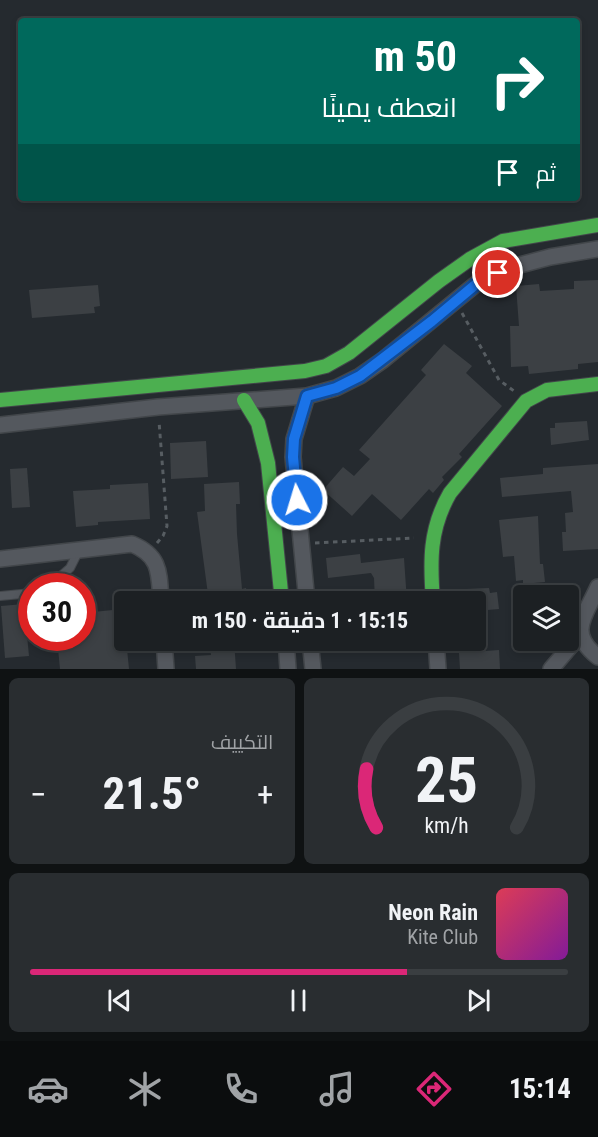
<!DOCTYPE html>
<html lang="ar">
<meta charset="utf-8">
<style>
:root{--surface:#1c2023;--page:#292d30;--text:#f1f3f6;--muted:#a0a3a6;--line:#3a3e41;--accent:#db2777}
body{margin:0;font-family:"Roboto Condensed",Cairo,sans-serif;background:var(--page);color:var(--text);direction:rtl;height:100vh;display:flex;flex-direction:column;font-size:22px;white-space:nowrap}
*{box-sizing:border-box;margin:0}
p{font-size:20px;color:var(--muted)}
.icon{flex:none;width:33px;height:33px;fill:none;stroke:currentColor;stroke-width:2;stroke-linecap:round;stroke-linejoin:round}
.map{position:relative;height:669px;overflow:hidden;direction:ltr}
.details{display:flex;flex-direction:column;gap:9px;padding:9px;background:#0f1213;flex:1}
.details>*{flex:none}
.banner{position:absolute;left:18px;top:18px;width:562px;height:183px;border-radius:6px;box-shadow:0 3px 9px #0003,0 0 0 2px var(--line);direction:rtl;background:#00695c;color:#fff;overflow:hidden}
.tools{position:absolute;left:513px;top:585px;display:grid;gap:12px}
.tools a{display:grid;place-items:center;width:66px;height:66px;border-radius:6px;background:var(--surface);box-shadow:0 3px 9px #0003,0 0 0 2px var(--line);font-size:30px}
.speed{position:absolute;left:18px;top:573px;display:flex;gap:12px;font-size:30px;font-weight:700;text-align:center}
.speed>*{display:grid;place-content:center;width:78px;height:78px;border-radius:50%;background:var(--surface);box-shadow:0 3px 9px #0003,0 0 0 2px var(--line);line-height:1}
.speed .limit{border:9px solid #d22;background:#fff;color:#111}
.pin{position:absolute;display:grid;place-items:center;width:51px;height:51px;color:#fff;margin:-26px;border:3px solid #fff;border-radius:50%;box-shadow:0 2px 6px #0007}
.me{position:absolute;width:66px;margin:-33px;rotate:355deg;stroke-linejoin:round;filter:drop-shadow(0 0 4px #0008)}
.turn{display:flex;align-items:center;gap:21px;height:126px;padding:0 24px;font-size:27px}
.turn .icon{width:78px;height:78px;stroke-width:2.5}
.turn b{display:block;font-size:42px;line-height:51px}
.then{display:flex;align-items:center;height:57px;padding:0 24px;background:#0003;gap:12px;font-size:22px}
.big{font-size:45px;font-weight:700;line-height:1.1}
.details .card{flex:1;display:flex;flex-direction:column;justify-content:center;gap:9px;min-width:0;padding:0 21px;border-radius:9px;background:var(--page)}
.details .dial{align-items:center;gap:0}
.dial svg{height:156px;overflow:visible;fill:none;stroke:var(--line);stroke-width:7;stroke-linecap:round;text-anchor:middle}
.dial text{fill:var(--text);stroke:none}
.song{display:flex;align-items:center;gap:18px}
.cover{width:72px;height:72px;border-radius:9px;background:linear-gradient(135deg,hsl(350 70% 55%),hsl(290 70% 35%))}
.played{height:6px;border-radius:3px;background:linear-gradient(90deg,var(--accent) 70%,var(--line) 70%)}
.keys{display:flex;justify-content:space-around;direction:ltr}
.heat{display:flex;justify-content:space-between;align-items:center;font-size:33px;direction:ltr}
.details .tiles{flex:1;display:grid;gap:9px;grid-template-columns:1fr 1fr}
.card:last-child{grid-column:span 2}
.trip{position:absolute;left:114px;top:591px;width:372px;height:60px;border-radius:6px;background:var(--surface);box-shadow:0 3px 9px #0003,0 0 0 2px var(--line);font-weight:700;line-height:60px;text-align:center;direction:rtl}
.tab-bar{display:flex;height:96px;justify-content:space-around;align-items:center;background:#0b0d0e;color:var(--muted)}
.tab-bar .icon{width:42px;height:42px}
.tab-bar .active{color:var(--accent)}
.tab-bar b{font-size:27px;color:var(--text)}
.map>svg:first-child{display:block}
.building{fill:#3c4044}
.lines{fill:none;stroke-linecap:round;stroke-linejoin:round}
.lane-casing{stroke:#42464a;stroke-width:10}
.street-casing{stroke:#42464a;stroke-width:18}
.fast-casing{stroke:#42464a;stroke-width:16}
.path{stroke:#575d62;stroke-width:3;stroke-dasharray:4.5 4.5;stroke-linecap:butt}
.lane{stroke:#54585e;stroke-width:8}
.street{stroke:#54585e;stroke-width:15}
.fast{stroke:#4caf50;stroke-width:14}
.route-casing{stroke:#114b97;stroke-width:15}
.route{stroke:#1a73e8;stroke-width:10}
</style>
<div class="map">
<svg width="598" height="669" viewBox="0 0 598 669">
<rect width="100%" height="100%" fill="#252a2f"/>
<g class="building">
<polygon points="598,280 598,362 578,364 578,369 529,374 528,366 511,367 510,326 519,326 516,286 539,284 540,291 574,289 574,281"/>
<polygon points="98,285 100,306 94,307 95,313 32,318 29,290"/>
<polygon points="444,344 472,366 466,373 502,406 459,454 462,457 442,477 444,480 433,493 429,489 401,520 372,494 352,516 323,490 343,467 354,476 370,459 359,450 426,375 421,370"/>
<polygon points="587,421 589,440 551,445 550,428 555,428 555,423"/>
<polygon points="206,441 208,477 171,479 170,443"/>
<polygon points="598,464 598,549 563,551 562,532 566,532 565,513 573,512 571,491 502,497 500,478 543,474 543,468"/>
<polygon points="27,468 30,507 12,508 10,469"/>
<polygon points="239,482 240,504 236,504 237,534 242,589 246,588 248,602 209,602 197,512 205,511 204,484"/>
<polygon points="148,483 150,519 98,522 98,525 76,527 73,491 110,489 110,485"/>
<polygon points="538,516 540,564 543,564 545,582 523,584 523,580 516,581 514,556 503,557 499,520"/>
<polygon points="360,554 361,563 404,558 407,602 375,602 374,578 371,573 328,578 326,558"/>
<polygon points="489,588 490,593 497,592 499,609 476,611 476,602 468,602 466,589"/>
<polygon points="24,604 29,656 5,658 1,606"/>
<polygon points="123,609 129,669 60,669 57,638 86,638 83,613"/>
<polygon points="209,640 234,640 236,669 196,669 195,656 211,655"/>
<polygon points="499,650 500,669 460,669 459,653"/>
</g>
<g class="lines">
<defs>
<g id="lane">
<polyline points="49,586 70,568 79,550"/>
<polyline points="0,596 32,593"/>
</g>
<g id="street">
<polyline points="307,396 294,439 293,457 307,602"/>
<polyline points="0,425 158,407 307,396 336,388 360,376 383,360 481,280 516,266 550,257 598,249"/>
<path d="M 0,559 L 132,544 C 161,556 159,573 161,602"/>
<path d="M 598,587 C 585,616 567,633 598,657"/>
<polyline points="164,640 166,669"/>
<polyline points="286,640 288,669"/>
<polyline points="310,640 313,669"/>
<polyline points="436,640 438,669"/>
<polyline points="551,669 580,635"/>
</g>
<g id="fast">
<polyline points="0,400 305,371 326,366 349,353 439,281 470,259 503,241 598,225"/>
<polyline points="244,400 258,423 268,463 282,602"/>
<path d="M 433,602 C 430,562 429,529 450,493 L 526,401 L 547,390 L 598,384"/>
</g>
</defs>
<use href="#lane" class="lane-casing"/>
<use href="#street" class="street-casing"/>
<use href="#fast" class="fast-casing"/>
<g class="path">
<polyline points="462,313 499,380 514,391"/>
<polyline points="157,543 163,536 167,526 159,421"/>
<polyline points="315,543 414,538"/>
</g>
<use href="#lane" class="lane"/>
<use href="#street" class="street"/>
<use href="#fast" class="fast"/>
</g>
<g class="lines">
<defs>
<polyline id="route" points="297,500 293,457 294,439 307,396 336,388 360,376 432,321 481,280 498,273"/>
</defs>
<use href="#route" class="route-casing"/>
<use href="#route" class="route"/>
</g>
</svg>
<div class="tools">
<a><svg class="icon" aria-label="layers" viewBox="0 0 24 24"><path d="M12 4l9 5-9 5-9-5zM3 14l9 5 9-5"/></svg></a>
</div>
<div class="speed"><div class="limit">30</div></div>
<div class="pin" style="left:498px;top:273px;background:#d93025"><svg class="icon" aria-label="arrive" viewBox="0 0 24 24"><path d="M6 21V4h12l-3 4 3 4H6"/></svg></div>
<svg class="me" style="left:297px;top:500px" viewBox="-20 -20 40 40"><circle r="17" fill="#1a73e8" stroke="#fff" stroke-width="3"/><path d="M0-11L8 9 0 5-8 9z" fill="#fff"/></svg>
<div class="trip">15:15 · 1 دقيقة · 150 m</div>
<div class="banner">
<div class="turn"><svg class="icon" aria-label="right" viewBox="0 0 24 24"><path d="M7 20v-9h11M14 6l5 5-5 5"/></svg><div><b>50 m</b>انعطف يمينًا</div></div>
<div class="then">ثم<svg class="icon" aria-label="arrive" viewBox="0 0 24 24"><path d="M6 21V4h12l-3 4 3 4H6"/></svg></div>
</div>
</div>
<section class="details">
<div class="tiles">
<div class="card dial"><svg viewBox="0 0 100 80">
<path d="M14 69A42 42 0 1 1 86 69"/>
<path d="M14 69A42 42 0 0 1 9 39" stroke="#db2777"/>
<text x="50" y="56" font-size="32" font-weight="700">25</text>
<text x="50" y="72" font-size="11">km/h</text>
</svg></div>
<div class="card"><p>التكييف</p>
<div class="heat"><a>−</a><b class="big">21.5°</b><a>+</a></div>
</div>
<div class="card">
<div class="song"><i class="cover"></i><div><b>Neon Rain</b><p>Kite Club</p></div></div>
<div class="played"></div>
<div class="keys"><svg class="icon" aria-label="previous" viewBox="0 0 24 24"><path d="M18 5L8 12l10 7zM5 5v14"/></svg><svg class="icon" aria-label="pause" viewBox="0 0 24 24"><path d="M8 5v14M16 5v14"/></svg><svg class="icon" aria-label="next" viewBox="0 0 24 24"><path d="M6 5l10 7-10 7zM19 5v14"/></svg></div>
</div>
</div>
</section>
<nav class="tab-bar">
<b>15:14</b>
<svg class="icon active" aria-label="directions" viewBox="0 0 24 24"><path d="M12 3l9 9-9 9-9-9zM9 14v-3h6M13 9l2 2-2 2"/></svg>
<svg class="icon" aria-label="music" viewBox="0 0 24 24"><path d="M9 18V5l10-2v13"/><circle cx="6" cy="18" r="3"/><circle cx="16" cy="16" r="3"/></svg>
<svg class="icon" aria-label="phone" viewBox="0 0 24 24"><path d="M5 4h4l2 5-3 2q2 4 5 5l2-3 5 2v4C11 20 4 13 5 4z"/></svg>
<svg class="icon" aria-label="climate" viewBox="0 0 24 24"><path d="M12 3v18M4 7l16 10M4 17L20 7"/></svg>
<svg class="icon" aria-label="car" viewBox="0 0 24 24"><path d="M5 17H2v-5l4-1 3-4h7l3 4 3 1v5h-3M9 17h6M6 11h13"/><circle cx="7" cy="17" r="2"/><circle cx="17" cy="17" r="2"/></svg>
</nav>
